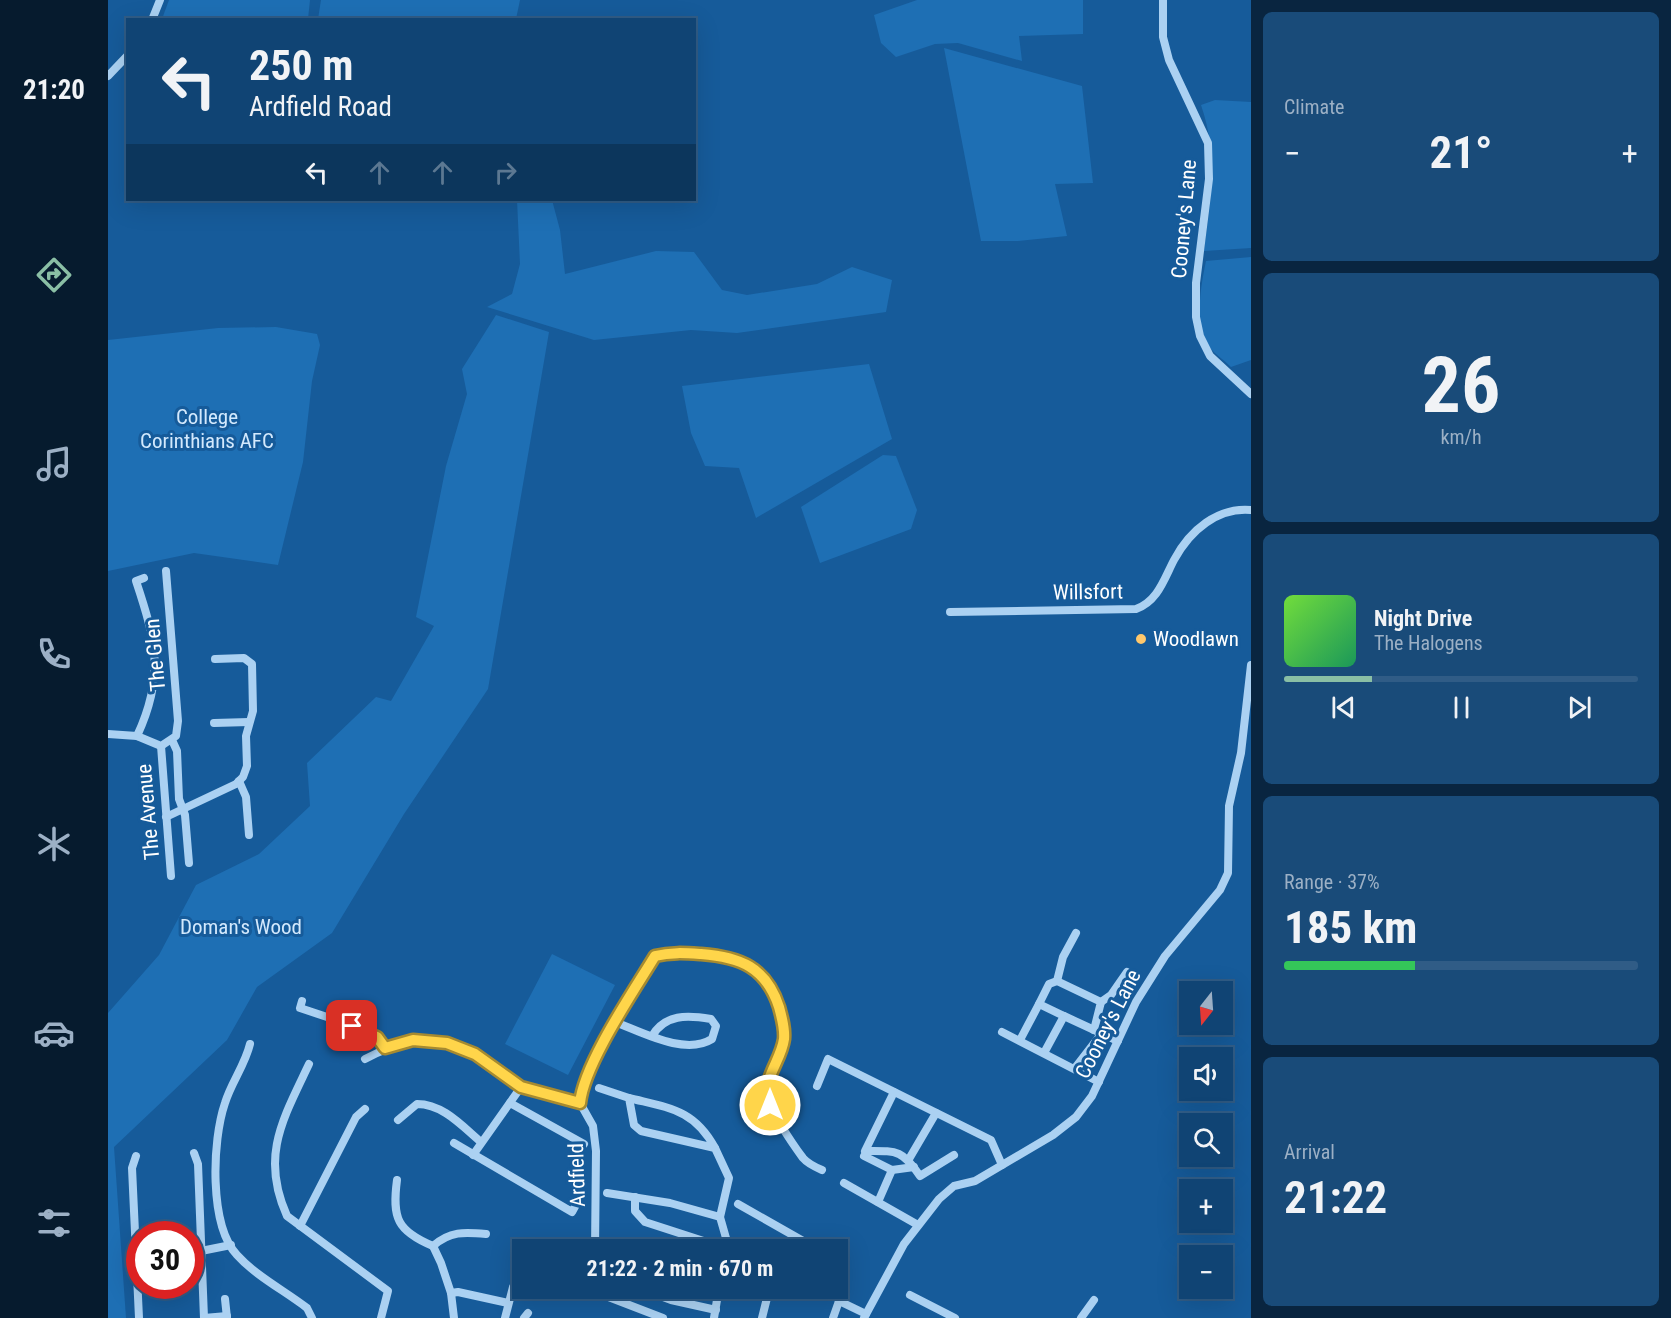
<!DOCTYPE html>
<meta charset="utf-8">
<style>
:root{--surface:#104474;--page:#194b79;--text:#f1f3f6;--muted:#9cb0c5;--line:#305c86;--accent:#8abfa5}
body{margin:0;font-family:"Roboto Condensed",sans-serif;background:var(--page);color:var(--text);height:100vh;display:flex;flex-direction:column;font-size:22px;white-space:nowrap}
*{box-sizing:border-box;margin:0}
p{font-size:20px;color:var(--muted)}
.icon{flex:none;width:33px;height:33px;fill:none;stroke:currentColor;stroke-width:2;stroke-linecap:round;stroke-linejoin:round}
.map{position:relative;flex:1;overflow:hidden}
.drawer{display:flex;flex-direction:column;gap:12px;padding:12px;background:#092540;width:420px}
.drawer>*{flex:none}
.hud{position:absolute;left:18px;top:18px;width:570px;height:183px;border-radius:0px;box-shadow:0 6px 24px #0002,0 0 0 2px var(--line);background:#104474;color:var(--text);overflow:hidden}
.needle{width:39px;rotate:197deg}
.controls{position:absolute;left:1071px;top:981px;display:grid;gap:12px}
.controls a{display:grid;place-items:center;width:54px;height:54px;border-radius:0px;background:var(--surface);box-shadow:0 6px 24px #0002,0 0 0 2px var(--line);font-size:30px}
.speed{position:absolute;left:18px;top:1221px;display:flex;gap:12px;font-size:30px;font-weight:700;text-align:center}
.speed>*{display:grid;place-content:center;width:78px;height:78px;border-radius:50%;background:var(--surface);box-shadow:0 6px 24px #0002,0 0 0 2px var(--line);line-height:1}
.speed .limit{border:9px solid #d22;background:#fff;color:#111}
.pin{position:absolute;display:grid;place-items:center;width:51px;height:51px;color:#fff;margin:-26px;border-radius:12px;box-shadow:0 3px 9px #0006}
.me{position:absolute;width:66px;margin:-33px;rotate:0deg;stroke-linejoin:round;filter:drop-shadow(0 0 4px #0008)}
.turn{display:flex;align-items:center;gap:21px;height:126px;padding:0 24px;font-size:27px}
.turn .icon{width:78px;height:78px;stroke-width:2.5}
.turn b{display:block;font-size:42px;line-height:51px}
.lanes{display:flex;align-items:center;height:57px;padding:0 24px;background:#0003;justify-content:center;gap:30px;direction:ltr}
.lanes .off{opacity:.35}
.big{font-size:45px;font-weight:700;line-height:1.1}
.drawer .tile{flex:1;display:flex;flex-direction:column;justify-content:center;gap:9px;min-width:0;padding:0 21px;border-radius:9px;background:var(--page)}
.drawer .dial{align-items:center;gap:0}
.dial b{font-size:78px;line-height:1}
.song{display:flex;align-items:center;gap:18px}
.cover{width:72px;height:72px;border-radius:9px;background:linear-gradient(135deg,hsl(100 70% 55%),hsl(150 70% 35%))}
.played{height:6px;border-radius:3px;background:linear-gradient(90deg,var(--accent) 25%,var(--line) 25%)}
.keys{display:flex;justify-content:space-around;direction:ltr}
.heat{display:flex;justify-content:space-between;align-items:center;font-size:33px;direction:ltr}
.charge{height:9px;border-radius:4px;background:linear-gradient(90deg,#34c759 37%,var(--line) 0)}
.trip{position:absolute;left:404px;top:1239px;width:336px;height:60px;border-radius:0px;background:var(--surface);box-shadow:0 6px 24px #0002,0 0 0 2px var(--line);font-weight:700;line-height:60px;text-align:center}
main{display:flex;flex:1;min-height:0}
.tabs{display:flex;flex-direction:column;width:108px;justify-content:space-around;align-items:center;background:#061b2e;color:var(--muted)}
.tabs .icon{width:42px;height:42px}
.tabs .on{color:var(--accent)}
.tabs b{font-size:27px;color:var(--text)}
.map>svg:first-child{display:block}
.green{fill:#1e6fb4}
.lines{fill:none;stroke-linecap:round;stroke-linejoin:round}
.minor{stroke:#abd1f2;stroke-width:8}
.route-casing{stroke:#a68a30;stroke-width:15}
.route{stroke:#ffd54a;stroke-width:10}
.poi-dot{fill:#ffc86c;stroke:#165b9a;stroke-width:2}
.labels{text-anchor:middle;stroke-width:6;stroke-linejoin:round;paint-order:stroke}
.street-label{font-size:21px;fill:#fff;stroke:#165b9a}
.park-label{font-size:21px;fill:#d3e9fd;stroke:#165b9a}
.poi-label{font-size:21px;fill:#fff;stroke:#165b9a;text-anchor:start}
</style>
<main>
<nav class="tabs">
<b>21:20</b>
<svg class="icon on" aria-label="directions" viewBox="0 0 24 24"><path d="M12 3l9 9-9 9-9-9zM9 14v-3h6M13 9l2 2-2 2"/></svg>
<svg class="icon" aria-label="music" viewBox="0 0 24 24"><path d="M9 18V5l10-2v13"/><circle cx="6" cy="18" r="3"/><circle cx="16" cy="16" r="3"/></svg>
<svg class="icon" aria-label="phone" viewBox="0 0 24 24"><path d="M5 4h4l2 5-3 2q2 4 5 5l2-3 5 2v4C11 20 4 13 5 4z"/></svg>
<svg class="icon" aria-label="climate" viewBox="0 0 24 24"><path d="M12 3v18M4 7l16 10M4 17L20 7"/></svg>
<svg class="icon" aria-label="car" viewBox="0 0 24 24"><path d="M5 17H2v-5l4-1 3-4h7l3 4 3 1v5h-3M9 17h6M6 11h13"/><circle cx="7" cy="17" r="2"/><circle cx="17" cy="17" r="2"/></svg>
<svg class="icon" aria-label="filters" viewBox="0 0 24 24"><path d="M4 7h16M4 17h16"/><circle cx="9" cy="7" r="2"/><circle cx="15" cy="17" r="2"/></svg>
</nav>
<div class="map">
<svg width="1143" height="1318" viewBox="0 0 1143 1318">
<rect width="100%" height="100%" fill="#165b9a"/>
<g class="green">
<polygon points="61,0 202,0 200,19 54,19"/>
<polygon points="213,0 412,0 408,19 210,19"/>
<polygon points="809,0 975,0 975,34 911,36 914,61 850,43 827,44 788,57 773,43 766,15"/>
<polygon points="836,48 974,86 985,183 947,184 959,236 910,241 873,241"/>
<path d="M 1107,100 L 1143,102 L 1143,248 L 1096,251 C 1103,197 1111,158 1093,105 Z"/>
<polygon points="409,200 444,200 452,230 457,274 548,251 586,252 614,290 639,295 709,284 744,267 784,280 778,312 629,333 583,330 486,340 379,307 404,294 412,264"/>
<path d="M 1143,257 L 1143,360 L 1123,367 C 1116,360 1108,355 1102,348 C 1085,327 1093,285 1098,261 Z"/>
<polygon points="388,315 441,332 380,689 296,814 224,933 149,987 119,1040 6,1147 18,1318 0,1318 0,1013 51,955 88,885 151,854 202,806 199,763 268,697 283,701 326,626 308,617 338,466 359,394 354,369"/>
<polygon points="168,327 209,334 212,345 204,381 195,462 170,565 86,553 0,571 0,340 110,328"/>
<polygon points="761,364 784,439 648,518 631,468 597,466 583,433 574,386"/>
<polygon points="775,455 788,456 809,510 803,529 712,563 693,507"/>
<polygon points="444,954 507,985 460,1075 397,1044"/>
</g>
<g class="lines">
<g class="minor">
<polyline points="1055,0 1055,37 1061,60 1100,143 1101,179 1088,283 1088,317 1092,336 1102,356 1143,394"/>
<polyline points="44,20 52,0"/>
<polyline points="0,76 20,55"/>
<path d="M 842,612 L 1028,609 C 1050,601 1056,579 1066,560 C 1082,530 1110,507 1143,510"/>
<polyline points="106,723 141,722"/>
<polyline points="0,734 29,736 53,746 68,736 70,721 58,571"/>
<path d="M 29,736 C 57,676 48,641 28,581 L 36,578"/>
<polyline points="64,740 69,751 71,799 77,815 81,863"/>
<polyline points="53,746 63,876"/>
<polyline points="131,781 138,797 141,835"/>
<polyline points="58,817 128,784 135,777 139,766 138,736 145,711 144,664 136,658 107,659"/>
<polyline points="949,981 955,957 968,933"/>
<polyline points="194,1001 192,1008 261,1031 269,1037 277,1048"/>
<polyline points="993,1002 1003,995 1019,972"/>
<polyline points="931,1004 941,984 949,981 993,1002 986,1030"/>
<polyline points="956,1016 1010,1041"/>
<path d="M 507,1022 C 534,1032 577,1056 604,1039 L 608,1026 L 603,1019 C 579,1015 557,1014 544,1036"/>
<polyline points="894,1032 991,1082"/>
<polyline points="912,1040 931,1004 956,1016 936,1053"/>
<path d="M 142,1044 C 137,1065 123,1083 117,1103 C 104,1141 101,1225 129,1255 C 148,1276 177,1291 199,1308 L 204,1318"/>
<path d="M 257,1059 C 325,1023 357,1044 413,1087"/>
<path d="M 201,1064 C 175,1119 152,1156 179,1216 L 280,1291 L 273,1318"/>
<polyline points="967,1068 994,1033"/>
<polyline points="709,1086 720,1059 883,1140 894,1165"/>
<polyline points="491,1088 521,1098 526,1125 533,1131 607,1148 621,1178 612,1217 618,1238 617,1250"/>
<path d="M 786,1092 L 757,1151 C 788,1151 794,1149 812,1176 L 846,1155"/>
<path d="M 521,1098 C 561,1108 586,1109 607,1148"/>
<polyline points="402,1103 476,1144"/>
<path d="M 472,1103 C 476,1063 525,992 547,956 C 604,941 682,966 676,1038 C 674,1057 656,1077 658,1094 C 660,1108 686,1146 695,1158 C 700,1164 707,1167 714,1170"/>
<polyline points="472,1103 485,1126 488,1151 487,1250"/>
<path d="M 290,1120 L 309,1104 C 335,1104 354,1126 373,1142"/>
<polyline points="346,1143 464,1212 470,1201"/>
<polyline points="86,1153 90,1164 96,1318"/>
<polyline points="365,1155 413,1087 472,1103"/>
<polyline points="28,1156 24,1168 31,1318"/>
<polyline points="756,1156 784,1170"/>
<polyline points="801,1159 828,1113"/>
<path d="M 289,1180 C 284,1218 289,1231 325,1246"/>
<polyline points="736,1183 810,1225"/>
<polyline points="499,1193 562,1203 612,1217"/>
<polyline points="527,1197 527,1211 537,1222 608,1245"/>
<polyline points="770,1202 784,1170 806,1167"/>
<polyline points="630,1204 711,1250"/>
<polyline points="192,1226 248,1117 257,1109"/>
<polyline points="93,1251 123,1245"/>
<polyline points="477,1288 555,1318"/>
<polyline points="531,1288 563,1300 608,1310"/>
<polyline points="635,1288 659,1298 654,1318"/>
<path d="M 343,1293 L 333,1263 L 325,1246 C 342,1231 356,1232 378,1234"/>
<polyline points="802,1295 847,1318"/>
<polyline points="117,1299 119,1318"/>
<polyline points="731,1301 758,1314"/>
<polyline points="96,1318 119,1316"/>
<polyline points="346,1318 343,1293 350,1292 400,1303"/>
<polyline points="397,1318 405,1287 414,1277"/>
<polyline points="416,1318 420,1313"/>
<polyline points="606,1318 611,1288"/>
<polyline points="725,1318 731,1301 729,1270"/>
<polyline points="756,1318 796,1244 831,1199 846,1186 867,1181 945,1135 968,1117 984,1096 1028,1002 1057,956 1112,890 1120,873 1121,806 1133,753 1143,665"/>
<polyline points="973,1318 986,1300"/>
</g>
</g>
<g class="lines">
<defs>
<path id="route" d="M 244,1026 L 269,1037 L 277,1048 L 305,1040 L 339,1043 L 367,1054 L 413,1087 L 472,1103 C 476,1064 525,992 547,956 C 563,952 577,953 593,954 C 632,957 658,967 671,1007 C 674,1018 677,1028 676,1039 C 673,1062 651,1082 662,1105"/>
</defs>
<use href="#route" class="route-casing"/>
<use href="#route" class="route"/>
</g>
<circle class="poi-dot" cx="1033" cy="639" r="6"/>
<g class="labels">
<g class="street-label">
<text transform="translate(1076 219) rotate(-85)" y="7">Cooney's Lane</text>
<text transform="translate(980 592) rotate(-1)" y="7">Willsfort</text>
<text transform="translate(47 655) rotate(-95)" y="7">The Glen</text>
<text transform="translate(40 812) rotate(-95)" y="7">The Avenue</text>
<text transform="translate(1000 1024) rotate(-63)" y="7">Cooney's Lane</text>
<text transform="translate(469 1175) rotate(-92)" y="7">Ardfield</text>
</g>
<g class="park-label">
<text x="99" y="424">College<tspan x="99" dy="24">Corinthians AFC</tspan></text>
<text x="133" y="934">Doman's Wood</text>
</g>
<g class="poi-label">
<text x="1045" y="646">Woodlawn</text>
</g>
</g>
</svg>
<div class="controls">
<a><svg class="needle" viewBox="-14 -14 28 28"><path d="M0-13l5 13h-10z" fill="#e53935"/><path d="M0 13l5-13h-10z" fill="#9cb0c5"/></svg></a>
<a><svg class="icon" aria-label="sound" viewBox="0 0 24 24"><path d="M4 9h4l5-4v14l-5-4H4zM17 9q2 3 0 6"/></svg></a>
<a><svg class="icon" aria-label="search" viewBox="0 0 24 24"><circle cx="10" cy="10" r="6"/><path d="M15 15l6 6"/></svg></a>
<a>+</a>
<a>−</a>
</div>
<div class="speed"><div class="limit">30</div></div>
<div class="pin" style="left:244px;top:1026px;background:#d93025"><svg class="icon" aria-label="arrive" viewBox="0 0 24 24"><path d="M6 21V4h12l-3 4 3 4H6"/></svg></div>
<svg class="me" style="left:662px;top:1105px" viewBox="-20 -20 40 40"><circle r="17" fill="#ffd54a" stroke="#fff" stroke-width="3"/><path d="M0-11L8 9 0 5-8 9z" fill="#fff"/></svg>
<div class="trip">21:22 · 2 min · 670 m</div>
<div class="hud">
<div class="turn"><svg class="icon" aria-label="left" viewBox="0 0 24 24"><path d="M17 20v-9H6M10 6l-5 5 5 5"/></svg><div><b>250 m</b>Ardfield Road</div></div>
<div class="lanes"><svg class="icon" aria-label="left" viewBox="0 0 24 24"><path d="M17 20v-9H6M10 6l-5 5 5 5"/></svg><svg class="icon off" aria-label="ahead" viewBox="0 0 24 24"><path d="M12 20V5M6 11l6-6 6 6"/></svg><svg class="icon off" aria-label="ahead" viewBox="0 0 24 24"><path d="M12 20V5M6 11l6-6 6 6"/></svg><svg class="icon off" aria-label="right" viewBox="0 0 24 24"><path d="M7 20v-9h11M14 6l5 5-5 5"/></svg></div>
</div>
</div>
<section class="drawer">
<div class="tile"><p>Climate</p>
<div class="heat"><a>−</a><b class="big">21°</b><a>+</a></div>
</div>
<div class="tile dial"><b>26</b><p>km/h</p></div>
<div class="tile">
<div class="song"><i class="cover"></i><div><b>Night Drive</b><p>The Halogens</p></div></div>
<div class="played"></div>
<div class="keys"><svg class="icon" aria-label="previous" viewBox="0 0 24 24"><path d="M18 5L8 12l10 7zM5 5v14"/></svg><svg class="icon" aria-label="pause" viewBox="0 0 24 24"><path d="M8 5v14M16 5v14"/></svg><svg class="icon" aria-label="next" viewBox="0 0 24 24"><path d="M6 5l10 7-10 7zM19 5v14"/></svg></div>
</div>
<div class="tile"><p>Range · 37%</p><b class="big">185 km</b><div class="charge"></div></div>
<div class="tile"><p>Arrival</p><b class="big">21:22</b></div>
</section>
</main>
